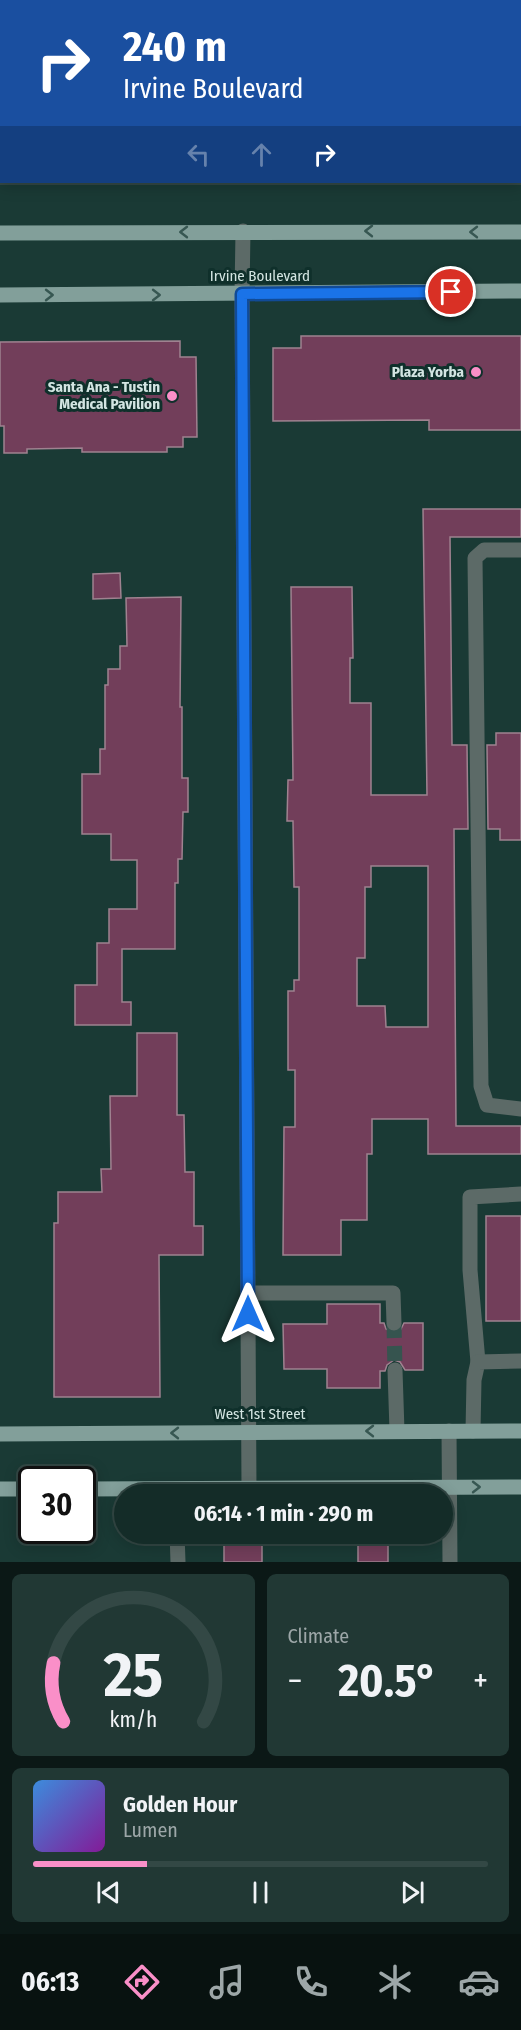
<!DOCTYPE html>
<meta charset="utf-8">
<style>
:root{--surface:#142c28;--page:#213834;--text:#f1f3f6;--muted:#9da7a8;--line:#334845;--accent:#fa8fc8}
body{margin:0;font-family:"Fira Sans Condensed",sans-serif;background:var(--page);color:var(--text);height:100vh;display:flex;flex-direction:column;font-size:22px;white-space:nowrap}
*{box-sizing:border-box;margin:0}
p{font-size:20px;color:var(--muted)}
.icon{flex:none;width:33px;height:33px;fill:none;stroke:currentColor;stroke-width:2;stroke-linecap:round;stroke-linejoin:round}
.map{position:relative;height:1562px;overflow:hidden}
.sheet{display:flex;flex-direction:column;gap:12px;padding:12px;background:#0b1816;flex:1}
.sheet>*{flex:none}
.banner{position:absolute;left:0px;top:0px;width:522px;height:183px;box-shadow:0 3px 15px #0003,0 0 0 2px var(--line);background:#1a4fa0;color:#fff;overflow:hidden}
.speed{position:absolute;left:18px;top:1466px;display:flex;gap:12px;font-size:30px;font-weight:700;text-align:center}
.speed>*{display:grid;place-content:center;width:78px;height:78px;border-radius:50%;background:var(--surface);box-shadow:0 3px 15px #0003,0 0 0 2px var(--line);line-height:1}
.speed .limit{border:3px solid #111;border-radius:9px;background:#fff;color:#111}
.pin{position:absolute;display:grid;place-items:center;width:51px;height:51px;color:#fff;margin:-26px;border:3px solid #fff;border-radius:50%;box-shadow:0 2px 6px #0007}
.me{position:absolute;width:66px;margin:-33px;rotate:0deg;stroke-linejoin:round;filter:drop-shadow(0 0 4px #0008)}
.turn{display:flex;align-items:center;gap:21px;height:126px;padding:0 24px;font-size:27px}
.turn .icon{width:78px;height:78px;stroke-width:2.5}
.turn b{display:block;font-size:42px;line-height:51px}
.lanes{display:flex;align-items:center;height:57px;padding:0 24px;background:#0003;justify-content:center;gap:30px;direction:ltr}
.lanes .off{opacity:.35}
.big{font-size:45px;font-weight:700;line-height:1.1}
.sheet .tile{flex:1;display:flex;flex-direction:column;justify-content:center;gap:9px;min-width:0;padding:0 21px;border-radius:9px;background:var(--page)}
.sheet .dial{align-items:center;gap:0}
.dial svg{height:156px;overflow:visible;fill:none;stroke:var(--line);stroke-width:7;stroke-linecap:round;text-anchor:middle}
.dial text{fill:var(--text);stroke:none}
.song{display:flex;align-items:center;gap:18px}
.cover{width:72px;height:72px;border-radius:9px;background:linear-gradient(135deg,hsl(210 70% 55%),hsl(290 70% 35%))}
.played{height:6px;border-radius:3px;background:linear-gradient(90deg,var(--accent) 25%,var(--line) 25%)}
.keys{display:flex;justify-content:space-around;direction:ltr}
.heat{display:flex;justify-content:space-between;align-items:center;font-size:33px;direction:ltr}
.sheet .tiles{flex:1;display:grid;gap:12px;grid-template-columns:1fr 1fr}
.tile:last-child{grid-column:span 2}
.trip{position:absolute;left:114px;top:1484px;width:339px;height:60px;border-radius:30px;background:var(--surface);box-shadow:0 3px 15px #0003,0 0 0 2px var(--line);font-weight:700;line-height:60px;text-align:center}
.dock{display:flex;height:96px;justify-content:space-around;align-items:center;background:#081210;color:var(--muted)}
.dock .icon{width:42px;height:42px}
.dock .selected{color:var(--accent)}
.dock b{font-size:27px;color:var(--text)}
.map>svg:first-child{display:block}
.built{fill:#19443e}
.building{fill:#723e5a;stroke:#9f8290;stroke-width:1.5;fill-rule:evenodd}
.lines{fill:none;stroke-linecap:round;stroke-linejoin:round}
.minor-tunnel{stroke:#36544f;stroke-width:15;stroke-dasharray:15 8;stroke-linecap:butt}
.minor{stroke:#5c6a67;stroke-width:15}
.major{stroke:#829f9a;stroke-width:15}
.oneway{stroke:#375752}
.route-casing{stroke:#114b97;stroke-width:15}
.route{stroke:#1a73e8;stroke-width:10}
.poi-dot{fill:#fa8fc8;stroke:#0f302b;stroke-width:2}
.labels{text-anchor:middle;stroke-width:6;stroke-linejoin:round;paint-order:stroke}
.street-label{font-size:15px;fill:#d3e5e2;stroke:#0f302b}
.poi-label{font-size:15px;font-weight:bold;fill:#d3e5e2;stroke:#0f302b;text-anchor:end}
</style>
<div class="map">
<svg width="521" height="1562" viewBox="0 0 521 1562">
<rect width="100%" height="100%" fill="#1a3a35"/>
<polygon class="built" points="180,0 521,0 521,27 520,2"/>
<g class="building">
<polygon points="301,336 521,336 521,430 429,430 429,420 273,421 273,348 301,348"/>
<polygon points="180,341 180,357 196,357 197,437 183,437 183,447 167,447 167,452 82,452 82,448 27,449 27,453 4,453 4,426 0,426 0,342"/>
<path d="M 423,509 L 521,509 L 521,537 L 450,537 L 452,745 L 467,745 L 468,829 L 454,829 L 456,1126 L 521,1126 L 521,1154 L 428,1154 L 428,1119 L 372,1119 L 372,1154 L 367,1154 L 367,1220 L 341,1220 L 341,1255 L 283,1255 L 284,1127 L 295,1127 L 295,1070 L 288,1070 L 288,991 L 294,991 L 294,980 L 299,980 L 299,887 L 294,887 L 293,821 L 287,821 L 288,780 L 293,780 L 291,587 L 352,587 L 353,658 L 350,658 L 350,703 L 371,703 L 371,795 L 427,795 ZM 371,866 L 428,866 L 428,1027 L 386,1027 L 385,1006 L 357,1006 L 357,958 L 365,958 L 365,887 L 371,887 Z"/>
<polygon points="120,573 121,598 93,599 93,574"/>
<polygon points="181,597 180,707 182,707 182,778 188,778 188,812 183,812 182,859 178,859 178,883 175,883 175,949 122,949 122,1002 131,1002 131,1025 75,1025 75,985 97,985 97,943 109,943 109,909 137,909 137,860 111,860 111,834 82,834 82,774 100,774 100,749 105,749 105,685 108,685 108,669 120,669 120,646 127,646 126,598"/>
<polygon points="496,733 521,733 521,840 500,840 500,829 488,829 487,745 496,745"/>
<polygon points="137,1033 177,1033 177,1115 184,1115 185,1172 194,1172 194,1226 203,1226 203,1255 159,1255 160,1397 54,1397 54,1223 58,1223 58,1192 102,1192 101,1169 111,1169 110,1096 137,1096"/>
<rect x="486" y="1216" width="35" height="105"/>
<polygon points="327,1304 380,1304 380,1323 384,1323 386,1329 394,1333 400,1331 404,1323 423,1323 423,1370 405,1370 400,1362 394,1360 387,1365 385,1371 380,1371 380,1388 327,1388 327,1369 284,1369 283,1324 327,1324"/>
<rect x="358" y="1536" width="30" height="26"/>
<rect x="224" y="1537" width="38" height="25"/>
</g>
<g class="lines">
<polyline class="minor-tunnel" points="394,1323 395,1370"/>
<g class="minor">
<polyline points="243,231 242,294 249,1488"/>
<polyline points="521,550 484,550 475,558 481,1086 487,1105 521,1109"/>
<polyline points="248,1293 393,1293 394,1323"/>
<polyline points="478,1362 470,1270 470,1197 521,1194"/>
<polyline points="395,1370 397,1431"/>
<polyline points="449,1431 450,1562"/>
<polyline points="473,1431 474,1380 478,1362 521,1361"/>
<polyline points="177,1533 178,1562"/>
</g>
<g class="major">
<polyline points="0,233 521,232"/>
<polyline points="0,295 521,291"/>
<polyline points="0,1434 521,1431"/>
<polyline points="0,1489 32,1489"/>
<polyline points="82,1489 521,1487"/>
</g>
</g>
<defs><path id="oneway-chevron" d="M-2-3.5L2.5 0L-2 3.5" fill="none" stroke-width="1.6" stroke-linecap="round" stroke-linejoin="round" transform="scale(1.5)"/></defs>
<g class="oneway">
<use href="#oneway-chevron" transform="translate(369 231) rotate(-180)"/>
<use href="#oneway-chevron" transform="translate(184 232) rotate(180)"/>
<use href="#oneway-chevron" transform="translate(474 232) rotate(180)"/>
<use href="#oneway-chevron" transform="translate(49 295)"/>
<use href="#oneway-chevron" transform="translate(156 295)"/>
<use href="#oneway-chevron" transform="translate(370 1431) rotate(180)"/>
<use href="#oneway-chevron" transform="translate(175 1433) rotate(180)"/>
<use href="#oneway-chevron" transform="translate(476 1487)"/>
</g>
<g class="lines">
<defs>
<polyline id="route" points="248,1314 242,294 451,292"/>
</defs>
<use href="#route" class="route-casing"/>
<use href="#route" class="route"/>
</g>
<g class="poi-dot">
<circle cx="476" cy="372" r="6"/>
<circle cx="172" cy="396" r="6"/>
</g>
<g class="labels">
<g class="street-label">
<text x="260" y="281">Irvine Boulevard</text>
<text x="260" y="1419">West 1st Street</text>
</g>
<g class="poi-label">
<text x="464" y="377">Plaza Yorba</text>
<text x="160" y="392">Santa Ana - Tustin<tspan x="160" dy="17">Medical Pavilion</tspan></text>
</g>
</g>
</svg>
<div class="speed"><div class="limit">30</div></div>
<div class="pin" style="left:451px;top:292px;background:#d93025"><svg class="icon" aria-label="arrive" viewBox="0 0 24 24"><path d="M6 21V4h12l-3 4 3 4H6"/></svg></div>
<svg class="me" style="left:248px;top:1314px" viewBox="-20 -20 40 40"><path d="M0-17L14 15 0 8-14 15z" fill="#1a73e8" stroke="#fff" stroke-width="4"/></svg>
<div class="trip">06:14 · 1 min · 290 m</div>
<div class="banner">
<div class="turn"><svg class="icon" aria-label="right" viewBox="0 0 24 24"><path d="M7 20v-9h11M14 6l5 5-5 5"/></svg><div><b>240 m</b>Irvine Boulevard</div></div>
<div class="lanes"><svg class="icon off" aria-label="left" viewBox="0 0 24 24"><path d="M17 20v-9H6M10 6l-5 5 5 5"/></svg><svg class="icon off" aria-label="ahead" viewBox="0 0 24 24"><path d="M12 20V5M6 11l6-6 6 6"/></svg><svg class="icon" aria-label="right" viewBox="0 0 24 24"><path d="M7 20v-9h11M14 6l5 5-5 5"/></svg></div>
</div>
</div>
<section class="sheet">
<div class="tiles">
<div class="tile dial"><svg viewBox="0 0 100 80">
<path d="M14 69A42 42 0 1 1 86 69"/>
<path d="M14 69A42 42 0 0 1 9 39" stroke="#fa8fc8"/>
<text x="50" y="56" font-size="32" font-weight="700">25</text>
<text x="50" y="72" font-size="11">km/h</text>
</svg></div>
<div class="tile"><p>Climate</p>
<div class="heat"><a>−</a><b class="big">20.5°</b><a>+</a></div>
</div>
<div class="tile">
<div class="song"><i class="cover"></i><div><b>Golden Hour</b><p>Lumen</p></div></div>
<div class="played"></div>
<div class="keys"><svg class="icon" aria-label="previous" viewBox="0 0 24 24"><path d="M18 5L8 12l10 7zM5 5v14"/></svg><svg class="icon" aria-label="pause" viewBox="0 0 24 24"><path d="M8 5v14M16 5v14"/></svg><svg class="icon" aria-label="next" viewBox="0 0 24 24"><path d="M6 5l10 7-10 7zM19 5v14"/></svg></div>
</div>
</div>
</section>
<nav class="dock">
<b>06:13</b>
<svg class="icon selected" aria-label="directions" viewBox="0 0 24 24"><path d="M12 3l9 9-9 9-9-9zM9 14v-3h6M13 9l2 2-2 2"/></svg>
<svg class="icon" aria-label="music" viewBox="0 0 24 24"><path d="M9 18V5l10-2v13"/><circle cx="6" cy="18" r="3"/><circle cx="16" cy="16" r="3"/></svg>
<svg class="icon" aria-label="phone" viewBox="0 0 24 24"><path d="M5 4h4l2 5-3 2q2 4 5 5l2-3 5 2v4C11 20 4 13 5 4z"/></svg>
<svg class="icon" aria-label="climate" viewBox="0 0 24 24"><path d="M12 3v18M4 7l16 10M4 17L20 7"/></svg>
<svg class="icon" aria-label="car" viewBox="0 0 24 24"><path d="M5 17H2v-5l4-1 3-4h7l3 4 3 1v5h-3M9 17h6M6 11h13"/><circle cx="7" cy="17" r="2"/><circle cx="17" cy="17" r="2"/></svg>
</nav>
